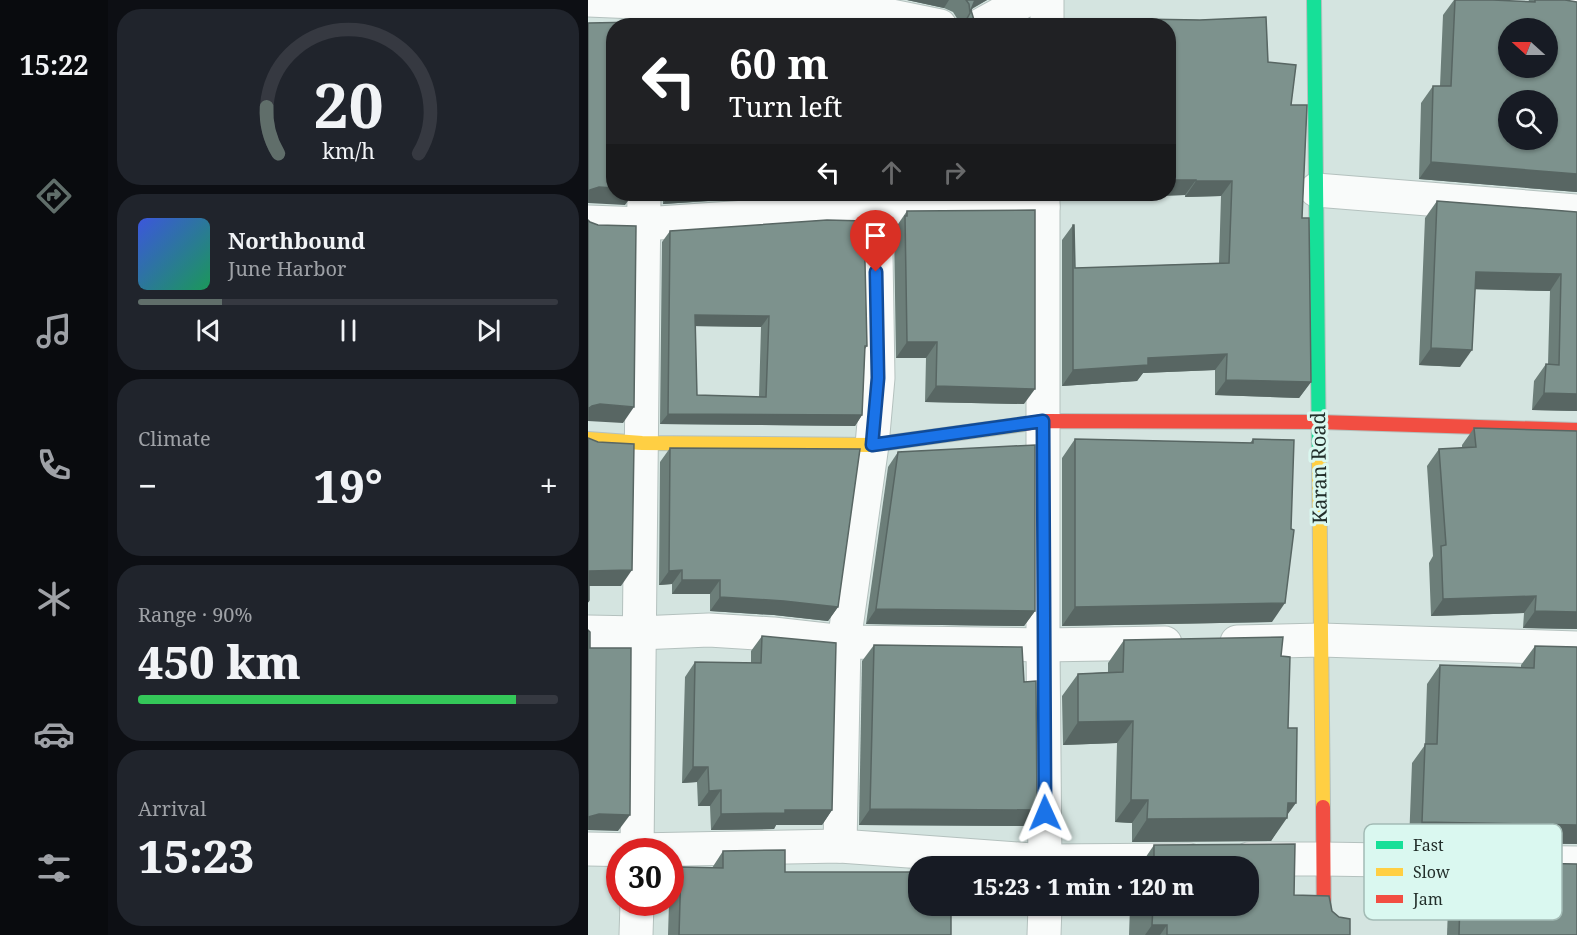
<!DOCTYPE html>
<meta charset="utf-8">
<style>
:root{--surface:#171b24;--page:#20242c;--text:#f1f3f6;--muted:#9ea1a6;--line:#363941;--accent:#606e6a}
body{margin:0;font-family:"Noto Serif",serif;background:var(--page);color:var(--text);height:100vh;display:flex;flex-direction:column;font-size:22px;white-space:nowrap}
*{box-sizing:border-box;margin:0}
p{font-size:20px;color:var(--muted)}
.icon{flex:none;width:33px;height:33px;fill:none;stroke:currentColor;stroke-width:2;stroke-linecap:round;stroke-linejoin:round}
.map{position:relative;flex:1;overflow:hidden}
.side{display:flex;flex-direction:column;gap:9px;padding:9px;background:#0d0f14;width:480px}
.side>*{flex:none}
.hud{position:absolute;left:18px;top:18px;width:570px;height:183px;border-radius:24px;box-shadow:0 2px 4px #0004;background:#202124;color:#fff;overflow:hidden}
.needle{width:39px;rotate:291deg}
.controls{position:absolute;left:910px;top:18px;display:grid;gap:12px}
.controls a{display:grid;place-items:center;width:60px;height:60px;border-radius:50%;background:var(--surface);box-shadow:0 2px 4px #0004;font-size:30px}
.speed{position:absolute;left:18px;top:838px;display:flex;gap:12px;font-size:30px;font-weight:700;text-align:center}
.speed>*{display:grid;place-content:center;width:78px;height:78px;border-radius:50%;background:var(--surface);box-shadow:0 2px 4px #0004;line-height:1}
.speed .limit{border:9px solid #d22;background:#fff;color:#111}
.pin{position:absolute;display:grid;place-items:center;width:51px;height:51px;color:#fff;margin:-62px -26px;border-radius:50% 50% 50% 0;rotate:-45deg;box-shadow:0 0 6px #0007}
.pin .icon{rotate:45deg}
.me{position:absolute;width:66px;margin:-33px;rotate:359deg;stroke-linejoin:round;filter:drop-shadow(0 0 4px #0008)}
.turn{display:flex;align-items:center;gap:21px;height:126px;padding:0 24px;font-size:27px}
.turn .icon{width:78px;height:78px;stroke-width:2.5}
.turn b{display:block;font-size:42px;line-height:51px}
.lanes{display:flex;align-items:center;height:57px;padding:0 24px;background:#0003;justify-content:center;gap:30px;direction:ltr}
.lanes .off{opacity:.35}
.big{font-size:45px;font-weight:800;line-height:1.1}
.side .card{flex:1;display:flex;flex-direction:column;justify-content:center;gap:9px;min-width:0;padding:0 21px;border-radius:24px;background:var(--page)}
.side .dial{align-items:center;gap:0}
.dial svg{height:156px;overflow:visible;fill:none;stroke:var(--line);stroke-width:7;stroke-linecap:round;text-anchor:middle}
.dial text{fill:var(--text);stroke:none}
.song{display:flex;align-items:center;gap:18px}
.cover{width:72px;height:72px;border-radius:9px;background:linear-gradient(135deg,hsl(230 70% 55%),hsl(150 70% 35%))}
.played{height:6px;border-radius:3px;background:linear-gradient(90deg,var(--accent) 20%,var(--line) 20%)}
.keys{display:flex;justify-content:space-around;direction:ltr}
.heat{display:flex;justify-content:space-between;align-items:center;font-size:33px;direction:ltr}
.charge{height:9px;border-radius:4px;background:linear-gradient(90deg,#34c759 90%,var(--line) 0)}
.trip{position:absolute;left:320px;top:856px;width:351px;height:60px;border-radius:24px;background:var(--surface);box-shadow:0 2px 4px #0004;font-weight:800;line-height:60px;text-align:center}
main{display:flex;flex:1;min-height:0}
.tab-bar{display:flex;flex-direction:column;width:108px;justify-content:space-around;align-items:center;background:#090b0e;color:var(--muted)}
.tab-bar .icon{width:42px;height:42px}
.tab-bar .current{color:var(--accent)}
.tab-bar b{font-size:27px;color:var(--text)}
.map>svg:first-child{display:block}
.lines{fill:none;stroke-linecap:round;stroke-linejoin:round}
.street-casing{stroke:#b4c1be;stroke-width:35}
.fast-casing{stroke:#b4c1be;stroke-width:16}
.slow-casing{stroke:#b4c1be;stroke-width:16}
.jam-casing{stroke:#b4c1be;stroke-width:16}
.street{stroke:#f9fbfa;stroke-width:33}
.fast{stroke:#16e098;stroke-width:14}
.slow{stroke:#ffcf43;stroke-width:14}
.jam{stroke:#f24e42;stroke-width:14}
.wall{fill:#6c7e79;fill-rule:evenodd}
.shaded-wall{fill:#586663}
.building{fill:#7d928d;stroke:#586663;stroke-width:1.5;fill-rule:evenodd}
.route-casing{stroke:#114b97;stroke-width:15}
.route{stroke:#1a73e8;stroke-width:10}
.labels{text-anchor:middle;stroke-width:6;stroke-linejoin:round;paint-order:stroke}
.street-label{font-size:20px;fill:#222e2a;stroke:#daf8f0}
.key{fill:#daf8f0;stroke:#a3bbb5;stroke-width:1.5}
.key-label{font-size:16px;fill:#222e2a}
</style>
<main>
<nav class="tab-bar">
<b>15:22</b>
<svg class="icon current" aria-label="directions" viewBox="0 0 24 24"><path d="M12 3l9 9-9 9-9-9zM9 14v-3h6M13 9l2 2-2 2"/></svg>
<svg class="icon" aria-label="music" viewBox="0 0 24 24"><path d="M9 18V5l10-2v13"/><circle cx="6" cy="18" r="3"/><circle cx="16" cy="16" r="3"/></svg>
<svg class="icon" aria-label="phone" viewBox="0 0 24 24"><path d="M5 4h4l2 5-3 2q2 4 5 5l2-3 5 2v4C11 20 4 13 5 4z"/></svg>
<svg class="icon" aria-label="climate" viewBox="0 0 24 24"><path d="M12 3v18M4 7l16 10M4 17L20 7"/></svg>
<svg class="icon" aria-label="car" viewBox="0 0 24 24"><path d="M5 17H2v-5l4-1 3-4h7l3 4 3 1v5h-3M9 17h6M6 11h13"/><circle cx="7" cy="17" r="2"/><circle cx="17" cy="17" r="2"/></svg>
<svg class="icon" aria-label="filters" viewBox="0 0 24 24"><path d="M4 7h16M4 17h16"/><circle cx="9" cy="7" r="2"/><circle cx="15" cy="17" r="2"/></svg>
</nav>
<section class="side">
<div class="card dial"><svg viewBox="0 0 100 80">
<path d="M14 69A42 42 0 1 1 86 69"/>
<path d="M14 69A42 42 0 0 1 8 45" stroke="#606e6a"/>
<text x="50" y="56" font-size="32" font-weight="700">20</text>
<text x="50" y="72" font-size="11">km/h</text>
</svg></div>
<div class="card">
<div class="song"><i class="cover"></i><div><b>Northbound</b><p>June Harbor</p></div></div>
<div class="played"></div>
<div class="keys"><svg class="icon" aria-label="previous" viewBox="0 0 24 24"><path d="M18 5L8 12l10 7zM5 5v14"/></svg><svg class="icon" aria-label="pause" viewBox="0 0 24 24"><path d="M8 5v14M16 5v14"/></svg><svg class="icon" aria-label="next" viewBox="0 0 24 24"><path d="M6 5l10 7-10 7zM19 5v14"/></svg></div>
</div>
<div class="card"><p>Climate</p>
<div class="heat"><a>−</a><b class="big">19°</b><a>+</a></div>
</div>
<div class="card"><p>Range · 90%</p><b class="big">450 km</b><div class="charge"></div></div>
<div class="card"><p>Arrival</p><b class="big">15:23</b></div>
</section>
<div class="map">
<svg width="989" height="935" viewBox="0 0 989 935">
<rect width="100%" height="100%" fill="#d4e4e0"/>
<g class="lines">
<defs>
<g id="street">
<polyline points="0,0 284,12 352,26"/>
<polyline points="972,0 989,0"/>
<polyline points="391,26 438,0"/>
<polyline points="459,26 459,0"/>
<polyline points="728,190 989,211"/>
<polyline points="455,194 455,645 457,867"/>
<polyline points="0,222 56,224 287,208 455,207"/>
<polyline points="0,632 51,633 121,630 185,634 256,642 455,645 577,643"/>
<polyline points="649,642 733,640 989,648"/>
<polyline points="252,846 256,642 284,445 290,378 287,194"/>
<polyline points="0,849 49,850 252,846 457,861 601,860"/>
<polyline points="49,852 56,194"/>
<polyline points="661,859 735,859 989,863"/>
<polyline points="48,935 49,903"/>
<polyline points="456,935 457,906"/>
</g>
<polyline id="fast" points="726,0 731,459"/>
<g id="slow">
<polyline points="0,439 54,443 284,445 436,424"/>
<polyline points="731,459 735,807"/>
</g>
<g id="jam">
<polyline points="436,424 455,421 731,422 989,430"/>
<polyline points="735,807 736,935"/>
</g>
</defs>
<use href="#street" class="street-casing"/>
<use href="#fast" class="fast-casing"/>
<use href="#slow" class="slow-casing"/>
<use href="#jam" class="jam-casing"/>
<use href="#street" class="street"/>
<use href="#fast" class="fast"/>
<use href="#slow" class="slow"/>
<use href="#jam" class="jam"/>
</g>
<g class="wall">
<polygon points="319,0 399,0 384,9 383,10 386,20 392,26 370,26 370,20 365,12 356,8"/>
<polygon points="866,0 905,0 940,2 941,0 977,0 989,2 989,192 831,179 833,103 845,86 852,86 855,15"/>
<polygon points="678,17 680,62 708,65 703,105 719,105 714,218 721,218 723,382 711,398 627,395 627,370 555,373 549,381 474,386 474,240 485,225 486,225 487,268 631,263 633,196 597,197 597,195 509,198 509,194 580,194 580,26 547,26 552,19 612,20"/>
<polygon points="75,194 225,194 75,204"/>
<polygon points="849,201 989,212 989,411 944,410 946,381 958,364 960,364 962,291 887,289 872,367 831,365 837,218"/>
<polygon points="319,211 436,404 337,402 338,358 308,358 306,232 308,230 308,227"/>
<path d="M 82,231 L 279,346 L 277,349 L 274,415 L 267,426 L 72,424 L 74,242 ZM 107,326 L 173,327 L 171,397 L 109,395 Z"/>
<polygon points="886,428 989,431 989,629 935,628 936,613 843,616 841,563 845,556 839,466 851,449 874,448 874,445"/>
<polygon points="487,439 662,443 665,439 684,622 474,626 474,458"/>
<polygon points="82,448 250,607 240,621 186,615 122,611 122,594 84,594 84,584 71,585 72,462"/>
<polygon points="310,452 447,611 436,626 278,624 300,467"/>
<polygon points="174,636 244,810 234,825 188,825 186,829 123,830 122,806 110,806 109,782 94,783 97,677 107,662 163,663 163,651"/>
<polygon points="536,640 693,656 700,728 699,815 683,841 544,842 544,823 527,822 529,743 475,745 474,696 490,674 520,672 520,663"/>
<polygon points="286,645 436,682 449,810 438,826 271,825 274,661"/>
<polygon points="947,646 989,647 989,844 821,842 824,763 837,745 839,684 852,665 933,667 933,665"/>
<polygon points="707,844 706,895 741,896 744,911 751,917 762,919 762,935 541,935 542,906 660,906 660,867 551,867 566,845"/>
<polygon points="135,851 197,872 363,935 80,935 81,903 82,903 82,882 93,867 124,868"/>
<polygon points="873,862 989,935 859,935 861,880"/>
</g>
<g class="shaded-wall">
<polygon points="319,0 361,0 356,8"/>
<polygon points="387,0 399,0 381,10"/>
<polygon points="843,162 989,174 989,192 831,179"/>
<polygon points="580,180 608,180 597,195 509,198 512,194 580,194"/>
<polygon points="608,181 644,181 633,196 597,197"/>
<polygon points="11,187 26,188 26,194 45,194 37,205 0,203 0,192 2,190"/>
<polygon points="82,194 225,194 75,204"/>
<polygon points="888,272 973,274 962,291 876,289"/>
<polygon points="107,315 181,316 173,327 99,326"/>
<polygon points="319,342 349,342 338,358 308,358"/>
<polygon points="843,348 884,350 872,367 831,365"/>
<polygon points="639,354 627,370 555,373 549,381 474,386 485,370 560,358"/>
<polygon points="638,380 723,382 711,398 627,395"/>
<polygon points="348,386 447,389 436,404 337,402"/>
<polygon points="956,393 989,394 989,411 944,410"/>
<polygon points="12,404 46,407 35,423 0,421 0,409 4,406"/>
<polygon points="80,414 274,415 267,426 72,424"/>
<polygon points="44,570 33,586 0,586 1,571"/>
<polygon points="94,570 84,584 71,585 81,571"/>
<polygon points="94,580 132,580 122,594 84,594"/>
<polygon points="948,596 936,613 843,616 855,599"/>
<polygon points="132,597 196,601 250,607 240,621 186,615 122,611"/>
<polygon points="697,603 684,622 474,626 487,607"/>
<polygon points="288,609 447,611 436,626 278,624"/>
<polygon points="947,611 989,612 989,629 935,628"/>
<polygon points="545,721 529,743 475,745 490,722"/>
<polygon points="105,767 120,767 109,782 94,783"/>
<polygon points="133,790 122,806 110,806 121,791"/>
<polygon points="543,800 560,800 544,823 527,822"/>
<polygon points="700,803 708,803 697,818 699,818 683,841 544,842 559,819"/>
<polygon points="282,809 449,810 438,826 271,825"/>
<polygon points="197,810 244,810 234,825 188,825 186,829 123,830 133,814"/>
<polygon points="11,814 42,815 30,831 0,830 0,817"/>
<polygon points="834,822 989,825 989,844 821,842"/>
<polygon points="564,925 579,925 572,935 557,935"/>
</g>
<g class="building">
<polygon points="378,0 387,0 383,10 386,20 392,26 373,26 377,22 382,13 381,4"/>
<path d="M 867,0 L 905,0 L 947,2 L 947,0 L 977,0 L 989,2 L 989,174 L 843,162 L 845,86 L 863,86 ZM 921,28 L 960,28 L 960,68 L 921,68 ZM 921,100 L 960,100 L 960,140 L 921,140 Z"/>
<polygon points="678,17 680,62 708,65 703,105 719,105 714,218 721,218 723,382 638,380 639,354 560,358 560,365 485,370 485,225 486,225 487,268 641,263 644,181 608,181 608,180 580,180 580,26 552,26 552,19 612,20"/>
<rect x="149" y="20" width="46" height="6"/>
<polygon points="52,22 52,26 26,26 26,188 11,187 2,190 0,192 0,23"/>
<polygon points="329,22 345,26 329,26"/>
<polygon points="849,201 989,212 989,394 956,393 958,364 971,365 973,274 888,272 884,350 843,348"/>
<polygon points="447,210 447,389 348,386 349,342 319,342 317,216 319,216 319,211"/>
<polygon points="0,220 2,222 10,225 48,226 46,407 12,404 4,406 0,409"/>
<path d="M 239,220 L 276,221 L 279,346 L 277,346 L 274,415 L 80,414 L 82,231 ZM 107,315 L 181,316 L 178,397 L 109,395 Z"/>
<polygon points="886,428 989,431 989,612 947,611 948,596 855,599 853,546 858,545 851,449 888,447"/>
<polygon points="0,438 10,442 46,444 44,570 1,571 1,600 0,602"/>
<polygon points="487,439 665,443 665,439 706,440 703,529 706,530 697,603 487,607"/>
<polygon points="447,445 447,611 288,609 310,452"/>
<polygon points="82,448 272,449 250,607 196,601 132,597 132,580 94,580 94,570 81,571"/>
<polygon points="0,630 2,632 2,648 43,648 42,815 11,814 0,817"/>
<polygon points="174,636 248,643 244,810 197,810 197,813 133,814 133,790 121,791 120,767 105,767 107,662 173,663"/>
<polygon points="695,637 693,656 702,657 700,728 709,728 708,803 700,803 699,818 559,819 560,800 543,800 545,721 490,722 490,674 535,672 536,640"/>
<polygon points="286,645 434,647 436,682 448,681 449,810 282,809"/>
<polygon points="947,646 989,647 989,825 834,822 837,744 849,744 852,665 946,668"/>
<polygon points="707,844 706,895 741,896 744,911 751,917 762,919 762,935 579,935 579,925 564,925 565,906 660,906 660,867 566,867 566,845"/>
<polygon points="197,850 197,872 330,872 330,906 363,906 363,935 91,935 93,867 135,868 135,851"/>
<polygon points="873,862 989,864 989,935 871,935"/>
</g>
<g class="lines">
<defs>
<polyline id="route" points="288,272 290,378 284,445 455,421 457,813"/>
</defs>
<use href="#route" class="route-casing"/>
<use href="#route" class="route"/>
</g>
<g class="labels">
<g class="street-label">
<text transform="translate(731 468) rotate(-91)" y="7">Karan Road</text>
</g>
</g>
<rect x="776" y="824" width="198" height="96" rx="9" class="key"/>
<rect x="788" y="841" width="27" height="8" fill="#16e098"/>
<rect x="788" y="868" width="27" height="8" fill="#ffcf43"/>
<rect x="788" y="895" width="27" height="8" fill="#f24e42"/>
<g class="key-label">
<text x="825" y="851">Fast</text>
<text x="825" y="878">Slow</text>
<text x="825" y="905">Jam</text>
</g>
</svg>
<div class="controls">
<a><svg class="needle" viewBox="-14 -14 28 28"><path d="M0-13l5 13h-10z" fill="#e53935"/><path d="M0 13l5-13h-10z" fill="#9ea1a6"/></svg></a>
<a><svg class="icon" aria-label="search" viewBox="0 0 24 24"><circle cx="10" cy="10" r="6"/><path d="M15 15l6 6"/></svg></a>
</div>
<div class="speed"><div class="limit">30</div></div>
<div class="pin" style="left:288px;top:272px;background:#d93025"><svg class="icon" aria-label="arrive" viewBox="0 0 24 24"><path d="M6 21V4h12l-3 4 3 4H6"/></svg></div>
<svg class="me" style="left:457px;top:813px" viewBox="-20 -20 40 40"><path d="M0-17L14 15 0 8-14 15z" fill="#1a73e8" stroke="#fff" stroke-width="4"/></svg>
<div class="trip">15:23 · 1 min · 120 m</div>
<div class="hud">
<div class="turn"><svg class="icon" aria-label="left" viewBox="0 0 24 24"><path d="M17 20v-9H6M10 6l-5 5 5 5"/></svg><div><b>60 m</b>Turn left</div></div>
<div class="lanes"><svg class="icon" aria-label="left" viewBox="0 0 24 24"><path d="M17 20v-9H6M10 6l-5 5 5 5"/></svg><svg class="icon off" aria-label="ahead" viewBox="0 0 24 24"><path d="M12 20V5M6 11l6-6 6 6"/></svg><svg class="icon off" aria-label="right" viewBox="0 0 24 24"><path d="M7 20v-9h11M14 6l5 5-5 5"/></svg></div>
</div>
</div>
</main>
